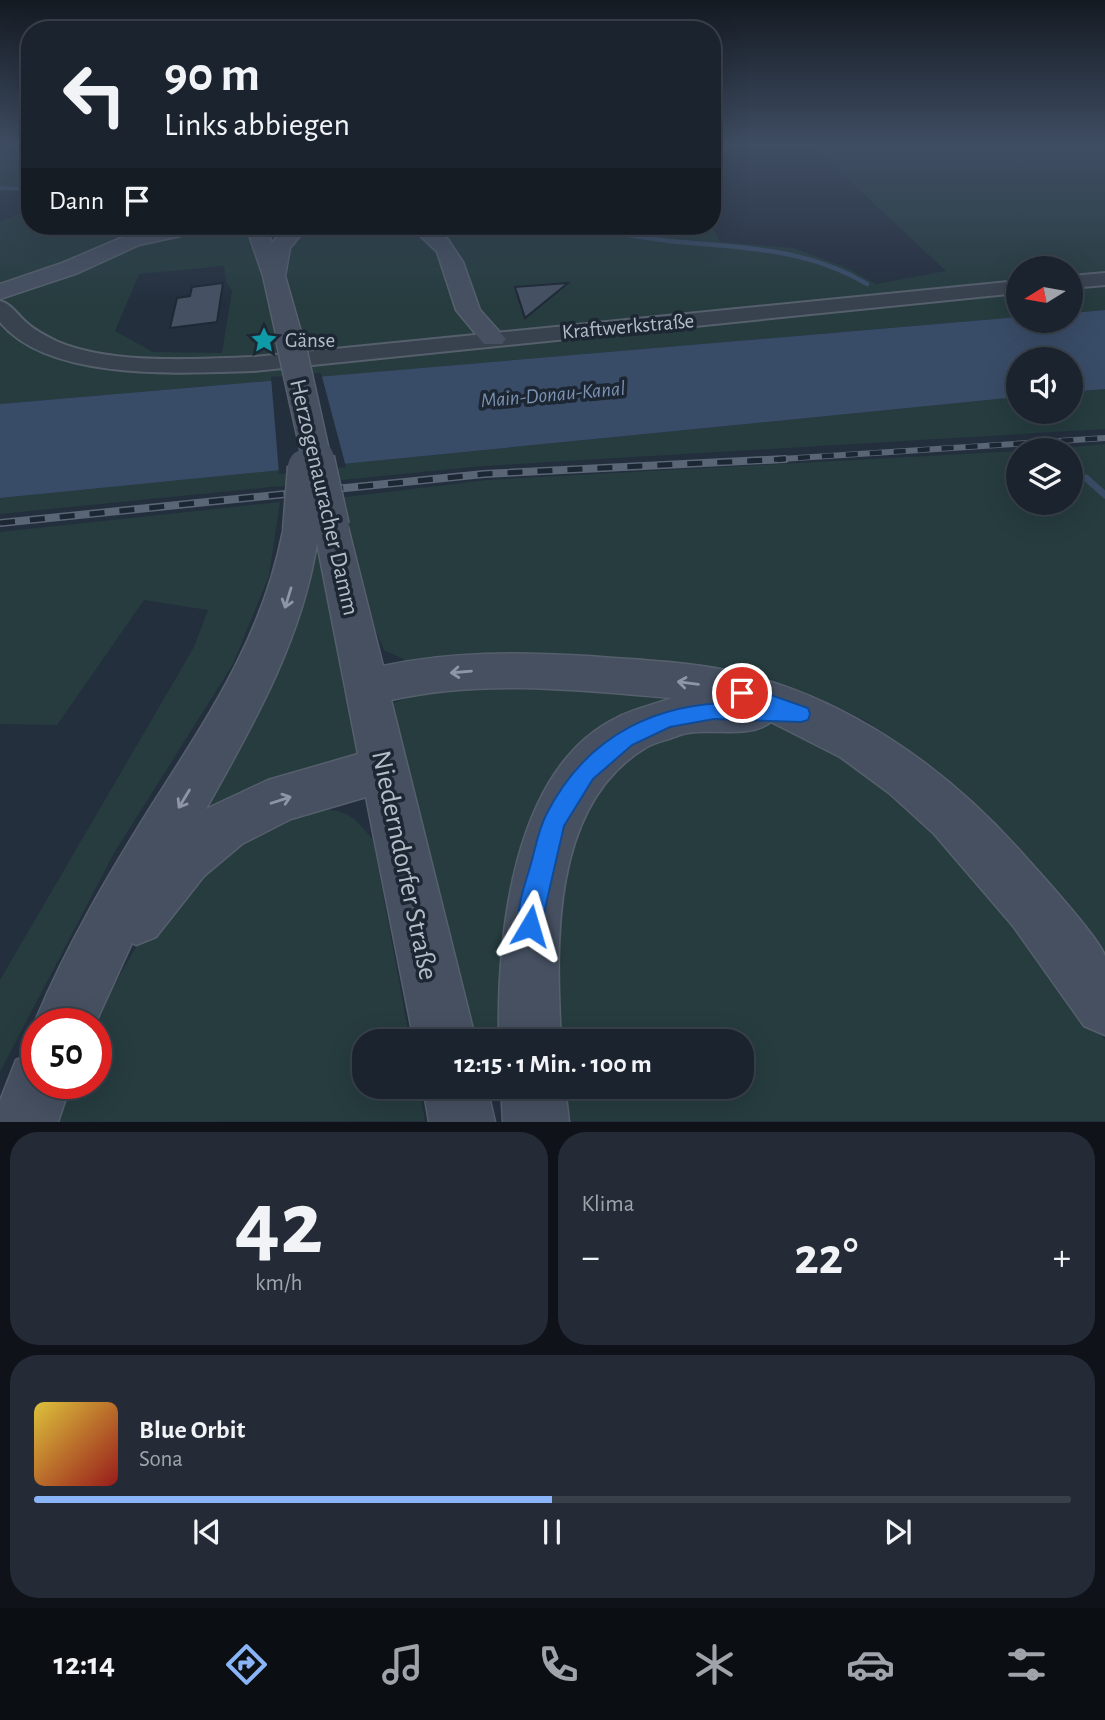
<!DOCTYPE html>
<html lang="de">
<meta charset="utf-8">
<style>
:root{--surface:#1b232e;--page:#242b36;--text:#f1f3f6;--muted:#a0a4aa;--line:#39404a;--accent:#8ab4f8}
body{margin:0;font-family:"Alegreya Sans",sans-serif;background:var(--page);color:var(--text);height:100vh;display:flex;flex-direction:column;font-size:26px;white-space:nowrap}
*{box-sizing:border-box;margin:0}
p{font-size:23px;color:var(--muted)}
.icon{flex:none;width:38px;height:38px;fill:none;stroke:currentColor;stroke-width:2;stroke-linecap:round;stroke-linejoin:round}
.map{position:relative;height:1122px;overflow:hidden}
.side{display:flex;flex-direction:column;gap:10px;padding:10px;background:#0f1319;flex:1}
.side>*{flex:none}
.top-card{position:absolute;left:21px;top:21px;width:700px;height:214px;border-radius:28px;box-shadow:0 7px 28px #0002,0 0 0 2px var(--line);background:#1b232e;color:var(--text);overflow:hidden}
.needle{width:46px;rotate:259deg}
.controls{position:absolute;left:1006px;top:256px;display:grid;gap:14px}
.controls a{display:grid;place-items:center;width:77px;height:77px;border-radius:50%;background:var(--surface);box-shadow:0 7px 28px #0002,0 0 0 2px var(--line);font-size:35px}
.speed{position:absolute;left:21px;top:1008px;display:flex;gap:14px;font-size:35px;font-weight:700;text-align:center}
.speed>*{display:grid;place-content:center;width:91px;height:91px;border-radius:50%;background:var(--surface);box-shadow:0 7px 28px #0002,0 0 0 2px var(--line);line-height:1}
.speed .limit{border:10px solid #d22;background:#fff;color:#111}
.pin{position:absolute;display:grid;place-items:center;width:60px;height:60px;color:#fff;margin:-30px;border:4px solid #fff;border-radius:50%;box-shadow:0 2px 7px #0007}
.me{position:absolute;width:77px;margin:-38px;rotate:7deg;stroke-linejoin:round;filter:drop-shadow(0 0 5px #0008)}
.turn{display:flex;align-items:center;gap:24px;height:147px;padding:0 28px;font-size:32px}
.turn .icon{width:91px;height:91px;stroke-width:2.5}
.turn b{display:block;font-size:49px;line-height:60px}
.then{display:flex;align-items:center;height:66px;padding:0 28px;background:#0003;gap:14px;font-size:26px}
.big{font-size:52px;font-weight:700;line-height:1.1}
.side .tile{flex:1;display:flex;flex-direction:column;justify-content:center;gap:10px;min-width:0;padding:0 24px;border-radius:28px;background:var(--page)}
.side .dial{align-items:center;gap:0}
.dial b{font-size:91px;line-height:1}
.song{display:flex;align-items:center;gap:21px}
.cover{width:84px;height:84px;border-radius:10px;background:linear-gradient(135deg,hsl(50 70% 55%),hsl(0 70% 35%))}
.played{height:7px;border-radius:4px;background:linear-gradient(90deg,var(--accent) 50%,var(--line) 50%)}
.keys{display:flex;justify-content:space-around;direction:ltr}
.heat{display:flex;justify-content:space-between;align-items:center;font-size:38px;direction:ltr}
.side .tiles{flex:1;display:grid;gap:10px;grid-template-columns:1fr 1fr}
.tile:last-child{grid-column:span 2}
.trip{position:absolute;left:352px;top:1029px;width:402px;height:70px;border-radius:28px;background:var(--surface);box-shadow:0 7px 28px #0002,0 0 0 2px var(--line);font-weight:700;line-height:70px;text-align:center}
.tabs{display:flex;height:112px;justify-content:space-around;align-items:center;background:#0b0e12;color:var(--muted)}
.tabs .icon{width:49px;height:49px}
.tabs .on{color:var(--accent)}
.tabs b{font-size:32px;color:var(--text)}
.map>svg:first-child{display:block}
.green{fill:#263c3f;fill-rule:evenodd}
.water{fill:#394c67}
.pier{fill:#242f3e}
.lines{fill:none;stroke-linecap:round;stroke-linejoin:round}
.stream-far2{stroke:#394c67;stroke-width:3.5}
.stream-far1{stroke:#394c67;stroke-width:4.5}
.stream{stroke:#394c67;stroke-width:7}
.building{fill:#455162;stroke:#1f2835;stroke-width:2}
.tertiary-casing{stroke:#565f6c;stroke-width:4}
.secondary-casing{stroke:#565f6c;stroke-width:3}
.tertiary{fill:#38414e;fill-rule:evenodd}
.secondary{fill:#465061;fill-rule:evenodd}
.rail-far1-casing{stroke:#5a6575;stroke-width:6}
.rail-casing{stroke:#5a6575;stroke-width:8}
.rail-far1{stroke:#1d2633;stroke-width:4.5;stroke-dasharray:12;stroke-linecap:butt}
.rail{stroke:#1d2633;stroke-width:5;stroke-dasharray:15;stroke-linecap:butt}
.secondary-bridge-far1-casing{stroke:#565f6c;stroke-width:31;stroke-linecap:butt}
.secondary-bridge-casing{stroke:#565f6c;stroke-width:39;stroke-linecap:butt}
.secondary-bridge-far1{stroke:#465061;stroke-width:28}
.secondary-bridge{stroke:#465061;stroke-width:36}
.oneway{stroke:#8e96a5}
.route{fill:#1a73e8;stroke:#114b97;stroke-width:2}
.labels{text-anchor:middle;stroke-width:7;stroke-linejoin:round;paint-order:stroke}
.far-street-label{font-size:21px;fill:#b4bcc9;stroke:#1d2633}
.far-poi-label{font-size:21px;fill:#b4bcc9;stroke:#1d2633;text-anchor:start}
.far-water-label{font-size:21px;font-style:italic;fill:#7c92b1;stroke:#1d2633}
.street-label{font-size:24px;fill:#b4bcc9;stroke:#1d2633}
.near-street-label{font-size:28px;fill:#b4bcc9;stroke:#1d2633}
</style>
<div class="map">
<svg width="1105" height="1122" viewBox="0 0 1105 1122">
<rect width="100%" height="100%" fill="#242f3e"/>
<g class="green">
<rect x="0" y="145" width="30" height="46"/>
<path d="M 811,145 L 1105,145 L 1105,310 L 1071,313 L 1071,268 L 1018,268 L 1018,317 L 0,404 L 0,222 L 30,209 L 30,226 L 712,226 L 720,242 L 793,248 L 847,268 L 876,284 L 946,271 ZM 224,266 L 226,282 L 232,291 L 222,353 L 153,352 L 115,331 L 139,274 Z"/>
<polygon points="1105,389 1105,429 483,466 0,514 0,498 1018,397 1018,411 1071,411 1071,392"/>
<polygon points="1105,444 1105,961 996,827 928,764 866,721 816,697 751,675 632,658 472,660 414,664 384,650 320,500 487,480 1018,451 1018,502 1071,502 1071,450 1041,450"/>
<polygon points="280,502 269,576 233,664 114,853 0,1072 0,980 194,647 208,610 144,600 57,725 0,724 0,532"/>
<polygon points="311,549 318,551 359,749 359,763 194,835"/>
<polygon points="448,684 710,696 624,726 513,971 514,1041 474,1041 391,704"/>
<polygon points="719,720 781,725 855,755 927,812 1038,941 1105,1040 1105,1121 559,1121 555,1087 742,1087 742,1041 550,1041 540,950 551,880 611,763 654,734"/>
<path d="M 319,808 C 350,812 354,816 373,840 L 410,1041 L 364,1041 L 364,1087 L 419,1087 L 425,1121 L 51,1122 L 66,1083 L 96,1083 L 96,1024 L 91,1024 L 159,908 L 252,825 Z"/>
</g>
<polygon class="water" points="1105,310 1105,389 1071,392 1071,359 1018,359 1018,397 0,498 0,404 1018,317 1018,320 1071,320 1071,313"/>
<polygon class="pier" points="321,373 346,467 279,474 271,377"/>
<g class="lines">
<polyline class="stream-far2" points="0,188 30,189"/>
<path class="stream-far1" d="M 574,226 C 606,231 638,237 670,241 C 739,248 805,247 867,284"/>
<polyline class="stream" points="1086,478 1105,495"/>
</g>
<g class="building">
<polygon points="223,283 217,322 170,328 177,298 190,296 192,287"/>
<polygon points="568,283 525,318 515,287"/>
</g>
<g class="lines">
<defs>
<g id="tertiary">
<polygon points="1105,273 1105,285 1071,288 1071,276"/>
<path d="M 1018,281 L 1018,293 L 253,371 C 182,373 49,382 0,322 L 0,301 C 12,304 18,316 28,324 C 36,331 46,336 56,341 C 111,365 193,359 253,357 Z"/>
</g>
<g id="secondary">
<polygon points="149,226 211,226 208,230 139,245 78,273 0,299 0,284 62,263"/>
<polygon points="246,226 265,226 272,243 286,226 308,226 290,248 285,276 303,339 299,344 281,344 277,339 263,276"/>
<polygon points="410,226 432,226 447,238 463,262 480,310 506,339 502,344 484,344 456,310 437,252"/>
<path d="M 331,515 L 343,519 L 348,527 L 383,666 C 450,651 520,652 588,656 C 634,660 680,661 725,670 C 841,693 945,766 1022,853 C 1038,871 1099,937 1105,956 C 1105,970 1105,1017 1105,1035 L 1084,1026 L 1013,926 L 934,834 L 889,793 L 840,757 L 771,722 C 746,741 705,725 677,736 C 667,740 656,742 647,747 C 550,804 556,945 561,1041 L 499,1041 C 497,939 511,770 616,718 C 633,709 653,705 672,698 C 580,690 482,679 391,700 L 476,1041 L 414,1041 L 366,797 L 291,819 L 242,844 L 204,876 L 156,937 L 136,945 L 132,943 L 95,1024 L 37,1024 L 37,1032 L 34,1024 C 65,948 107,877 150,808 C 208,717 262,638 283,531 L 289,522 L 301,519 L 315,525 L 319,519 ZM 317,543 L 358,754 L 268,780 L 206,809 C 253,725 302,640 317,543 Z"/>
<polygon points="37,1052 37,1083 71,1083 58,1122 0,1122 0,1101 16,1060"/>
<polygon points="423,1087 487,1087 495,1122 429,1122"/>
<polygon points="501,1087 565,1087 569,1122 503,1122"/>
</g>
</defs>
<use href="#tertiary" class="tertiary-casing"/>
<use href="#secondary" class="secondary-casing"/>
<use href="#tertiary" class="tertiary"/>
<use href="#secondary" class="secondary"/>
<defs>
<polyline id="rail-far1" points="750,461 1105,438"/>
<polyline id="rail" points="0,523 484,474 785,459"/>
</defs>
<use href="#rail-far1" class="rail-far1-casing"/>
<use href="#rail" class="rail-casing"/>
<use href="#rail-far1" class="rail-far1"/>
<use href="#rail" class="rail"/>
<defs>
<polyline id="secondary-bridge-far1" points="290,339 317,461"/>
<g id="secondary-bridge">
<polyline points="316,459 331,527"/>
<polyline points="301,531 306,467"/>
</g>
</defs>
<use href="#secondary-bridge-far1" class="secondary-bridge-far1-casing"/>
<use href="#secondary-bridge" class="secondary-bridge-casing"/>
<use href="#secondary-bridge-far1" class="secondary-bridge-far1"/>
<use href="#secondary-bridge" class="secondary-bridge"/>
</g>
<defs><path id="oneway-shaft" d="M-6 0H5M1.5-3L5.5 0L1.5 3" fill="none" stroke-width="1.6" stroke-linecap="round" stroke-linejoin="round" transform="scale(1.75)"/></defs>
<g class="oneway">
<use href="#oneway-shaft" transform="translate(288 598) rotate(107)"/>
<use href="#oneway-shaft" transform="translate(461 672) rotate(175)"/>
<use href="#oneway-shaft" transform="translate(688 683) rotate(-173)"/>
<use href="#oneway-shaft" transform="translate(184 799) rotate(121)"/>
<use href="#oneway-shaft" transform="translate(281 800) rotate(-18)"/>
</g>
<linearGradient id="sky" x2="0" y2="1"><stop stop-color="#141a22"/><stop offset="0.48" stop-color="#3f4d63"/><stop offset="1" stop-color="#3f4d63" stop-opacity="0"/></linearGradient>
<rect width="1105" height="302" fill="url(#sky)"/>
<path class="route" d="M 742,685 L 808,708 L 810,714 L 808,720 L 801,722 L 714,719 L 670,727 L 632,745 L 593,779 L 564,826 L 539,935 L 530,938 L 522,935 C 513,914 524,888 530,867 C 535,850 538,831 546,815 C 587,734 660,699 749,703 L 735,698 L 733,693 L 735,687 Z"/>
<defs>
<symbol id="sight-bare" viewBox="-9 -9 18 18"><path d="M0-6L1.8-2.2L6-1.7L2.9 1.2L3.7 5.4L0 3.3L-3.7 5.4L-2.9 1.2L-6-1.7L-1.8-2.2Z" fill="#0f9aa8" stroke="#1d2633" stroke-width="2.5" paint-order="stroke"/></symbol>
</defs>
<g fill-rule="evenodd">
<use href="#sight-bare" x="245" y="321" width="38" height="38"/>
</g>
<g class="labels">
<g class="far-street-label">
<text transform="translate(628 326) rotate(-5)" y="7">Kraftwerkstraße</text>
</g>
<g class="far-poi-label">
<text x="285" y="347">Gänse</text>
</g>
<g class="far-water-label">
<text transform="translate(553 394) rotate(-5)" y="7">Main-Donau-Kanal</text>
</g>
<g class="street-label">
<text transform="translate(325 497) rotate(77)" y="8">Herzogenauracher Damm</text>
</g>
<g class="near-street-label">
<text transform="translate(406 865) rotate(78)" y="10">Niederndorfer Straße</text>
</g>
</g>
</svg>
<div class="controls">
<a><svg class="needle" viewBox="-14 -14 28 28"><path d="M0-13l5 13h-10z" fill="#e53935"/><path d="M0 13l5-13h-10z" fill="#a0a4aa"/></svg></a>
<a><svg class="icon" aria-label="sound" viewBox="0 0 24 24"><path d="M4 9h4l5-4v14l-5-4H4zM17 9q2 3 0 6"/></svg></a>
<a><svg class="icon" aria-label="layers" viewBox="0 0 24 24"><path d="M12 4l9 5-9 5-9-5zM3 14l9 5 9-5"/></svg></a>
</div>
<div class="speed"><div class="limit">50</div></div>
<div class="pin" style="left:742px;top:693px;background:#d93025"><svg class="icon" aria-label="arrive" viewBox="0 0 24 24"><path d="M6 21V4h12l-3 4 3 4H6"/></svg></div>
<svg class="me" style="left:530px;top:926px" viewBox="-20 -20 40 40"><path d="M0-17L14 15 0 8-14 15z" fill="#1a73e8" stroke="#fff" stroke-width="4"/></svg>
<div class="trip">12:15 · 1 Min. · 100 m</div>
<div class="top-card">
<div class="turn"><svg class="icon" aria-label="left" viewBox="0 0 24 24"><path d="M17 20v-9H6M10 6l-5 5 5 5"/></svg><div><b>90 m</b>Links abbiegen</div></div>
<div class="then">Dann<svg class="icon" aria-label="arrive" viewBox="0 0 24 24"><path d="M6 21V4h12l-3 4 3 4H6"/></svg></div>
</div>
</div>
<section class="side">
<div class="tiles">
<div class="tile dial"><b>42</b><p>km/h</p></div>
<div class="tile"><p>Klima</p>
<div class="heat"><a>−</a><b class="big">22°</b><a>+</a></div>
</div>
<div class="tile">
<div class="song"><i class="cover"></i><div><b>Blue Orbit</b><p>Sona</p></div></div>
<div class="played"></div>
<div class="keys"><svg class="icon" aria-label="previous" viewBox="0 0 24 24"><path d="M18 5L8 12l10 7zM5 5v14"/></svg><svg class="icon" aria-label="pause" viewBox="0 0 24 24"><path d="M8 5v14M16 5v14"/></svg><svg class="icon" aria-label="next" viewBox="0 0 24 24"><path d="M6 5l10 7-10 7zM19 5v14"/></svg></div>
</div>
</div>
</section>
<nav class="tabs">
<b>12:14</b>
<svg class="icon on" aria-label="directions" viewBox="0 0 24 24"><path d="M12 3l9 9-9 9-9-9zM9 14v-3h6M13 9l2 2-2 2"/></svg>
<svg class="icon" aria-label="music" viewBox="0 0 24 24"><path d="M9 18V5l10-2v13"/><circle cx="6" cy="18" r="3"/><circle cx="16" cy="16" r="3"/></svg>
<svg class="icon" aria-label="phone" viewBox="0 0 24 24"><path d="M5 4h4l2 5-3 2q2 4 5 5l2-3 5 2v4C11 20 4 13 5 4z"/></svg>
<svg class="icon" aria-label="climate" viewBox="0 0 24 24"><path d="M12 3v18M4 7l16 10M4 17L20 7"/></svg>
<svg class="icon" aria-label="car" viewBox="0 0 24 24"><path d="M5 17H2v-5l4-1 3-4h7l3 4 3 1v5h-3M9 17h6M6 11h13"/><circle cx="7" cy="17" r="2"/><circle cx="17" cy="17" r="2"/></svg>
<svg class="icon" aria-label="filters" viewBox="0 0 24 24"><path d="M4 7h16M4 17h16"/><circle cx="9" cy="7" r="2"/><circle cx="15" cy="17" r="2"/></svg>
</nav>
